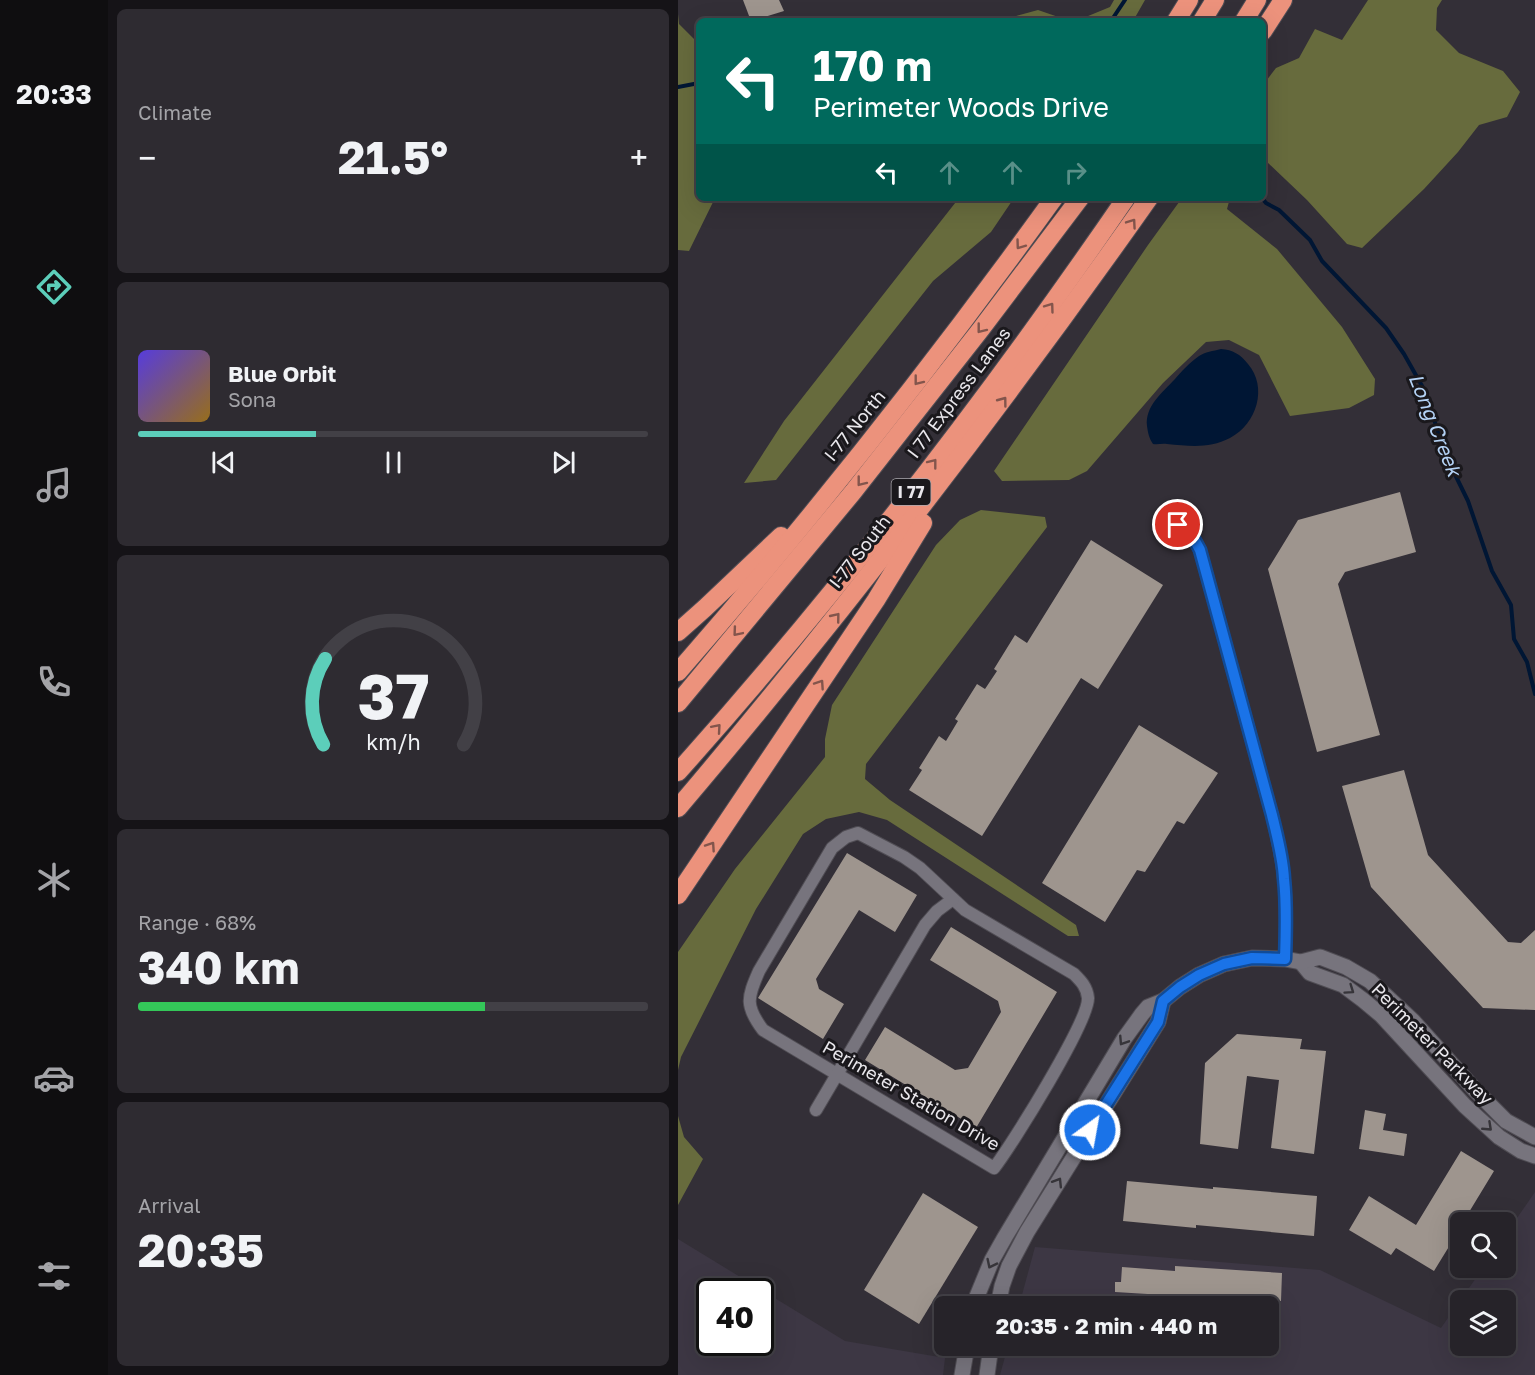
<!DOCTYPE html>
<meta charset="utf-8">
<style>
:root{--surface:#262329;--page:#2e2b31;--text:#f1f3f6;--muted:#a4a4a8;--line:#424046;--accent:#5cceba}
body{margin:0;font-family:"Golos Text",sans-serif;background:var(--page);color:var(--text);height:100vh;display:flex;flex-direction:column;font-size:22px;white-space:nowrap}
*{box-sizing:border-box;margin:0}
p{font-size:20px;color:var(--muted)}
.icon{flex:none;width:33px;height:33px;fill:none;stroke:currentColor;stroke-width:2;stroke-linecap:round;stroke-linejoin:round}
.map{position:relative;flex:1;overflow:hidden}
.side{display:flex;flex-direction:column;gap:9px;padding:9px;background:#151317;width:570px}
.side>*{flex:none}
.banner{position:absolute;left:18px;top:18px;width:570px;height:183px;border-radius:9px;box-shadow:0 6px 24px #0002,0 0 0 2px var(--line);background:#00695c;color:#fff;overflow:hidden}
.buttons{position:absolute;left:772px;top:1212px;display:grid;gap:12px}
.buttons a{display:grid;place-items:center;width:66px;height:66px;border-radius:9px;background:var(--surface);box-shadow:0 6px 24px #0002,0 0 0 2px var(--line);font-size:30px}
.speed{position:absolute;left:18px;top:1278px;display:flex;gap:12px;font-size:30px;font-weight:700;text-align:center}
.speed>*{display:grid;place-content:center;width:78px;height:78px;border-radius:50%;background:var(--surface);box-shadow:0 6px 24px #0002,0 0 0 2px var(--line);line-height:1}
.speed .limit{border:3px solid #111;border-radius:9px;background:#fff;color:#111}
.pin{position:absolute;display:grid;place-items:center;width:51px;height:51px;color:#fff;margin:-26px;border:3px solid #fff;border-radius:50%;box-shadow:0 2px 6px #0007}
.me{position:absolute;width:66px;margin:-33px;rotate:32deg;stroke-linejoin:round;filter:drop-shadow(0 0 4px #0008)}
.turn{display:flex;align-items:center;gap:21px;height:126px;padding:0 18px;font-size:27px}
.turn .icon{width:78px;height:78px;stroke-width:2.5}
.turn b{display:block;font-size:42px;line-height:51px}
.lanes{display:flex;align-items:center;height:57px;padding:0 18px;background:#0003;justify-content:center;gap:30px;direction:ltr}
.lanes .off{opacity:.35}
.big{font-size:45px;font-weight:700;line-height:1.1}
.side .widget{flex:1;display:flex;flex-direction:column;justify-content:center;gap:9px;min-width:0;padding:0 21px;border-radius:9px;background:var(--page)}
.side .dial{align-items:center;gap:0}
.dial svg{height:156px;overflow:visible;fill:none;stroke:var(--line);stroke-width:7;stroke-linecap:round;text-anchor:middle}
.dial text{fill:var(--text);stroke:none}
.song{display:flex;align-items:center;gap:18px}
.cover{width:72px;height:72px;border-radius:9px;background:linear-gradient(135deg,hsl(250 70% 55%),hsl(40 70% 35%))}
.played{height:6px;border-radius:3px;background:linear-gradient(90deg,var(--accent) 35%,var(--line) 35%)}
.keys{display:flex;justify-content:space-around;direction:ltr}
.heat{display:flex;justify-content:space-between;align-items:center;font-size:33px;direction:ltr}
.charge{height:9px;border-radius:4px;background:linear-gradient(90deg,#34c759 68%,var(--line) 0)}
.trip{position:absolute;left:256px;top:1296px;width:345px;height:60px;border-radius:9px;background:var(--surface);box-shadow:0 6px 24px #0002,0 0 0 2px var(--line);font-weight:700;line-height:60px;text-align:center}
main{display:flex;flex:1;min-height:0}
.menu{display:flex;flex-direction:column;width:108px;justify-content:space-around;align-items:center;background:#0f0e10;color:var(--muted)}
.menu .icon{width:42px;height:42px}
.menu .on{color:var(--accent)}
.menu b{font-size:27px;color:var(--text)}
.map>svg:first-child{display:block}
.built{fill:#3d3744;fill-rule:evenodd}
.forest{fill:#676b3d}
.water{fill:#001634}
.lines{fill:none;stroke-linecap:round;stroke-linejoin:round}
.stream{stroke:#001634;stroke-width:4}
.building{fill:#9e958e}
.street-casing{stroke:#504d54;stroke-width:14}
.secondary-casing{stroke:#504d54;stroke-width:17}
.highway-casing{stroke:#504d54;stroke-width:20}
.street{stroke:#77747d;stroke-width:12}
.secondary{stroke:#77747d;stroke-width:15}
.highway{stroke:#ec927c;stroke-width:18}
.oneway{stroke:#83554c}
.oneway2{stroke:#363439}
.route-casing{stroke:#114b97;stroke-width:15}
.route{stroke:#1a73e8;stroke-width:10}
.labels{text-anchor:middle;stroke-width:6;stroke-linejoin:round;paint-order:stroke}
.shield{fill:#1a181c;stroke:#aba9ae;stroke-width:1.5}
.shield-label{font-size:16px;font-weight:bold;fill:#e9e7ec}
.street-label{font-size:18px;fill:#e9e7ec;stroke:#1a181c}
.water-label{font-size:20px;font-style:italic;fill:#b4d2f5;stroke:#1a181c}
</style>
<main>
<nav class="menu">
<b>20:33</b>
<svg class="icon on" aria-label="directions" viewBox="0 0 24 24"><path d="M12 3l9 9-9 9-9-9zM9 14v-3h6M13 9l2 2-2 2"/></svg>
<svg class="icon" aria-label="music" viewBox="0 0 24 24"><path d="M9 18V5l10-2v13"/><circle cx="6" cy="18" r="3"/><circle cx="16" cy="16" r="3"/></svg>
<svg class="icon" aria-label="phone" viewBox="0 0 24 24"><path d="M5 4h4l2 5-3 2q2 4 5 5l2-3 5 2v4C11 20 4 13 5 4z"/></svg>
<svg class="icon" aria-label="climate" viewBox="0 0 24 24"><path d="M12 3v18M4 7l16 10M4 17L20 7"/></svg>
<svg class="icon" aria-label="car" viewBox="0 0 24 24"><path d="M5 17H2v-5l4-1 3-4h7l3 4 3 1v5h-3M9 17h6M6 11h13"/><circle cx="7" cy="17" r="2"/><circle cx="17" cy="17" r="2"/></svg>
<svg class="icon" aria-label="filters" viewBox="0 0 24 24"><path d="M4 7h16M4 17h16"/><circle cx="9" cy="7" r="2"/><circle cx="15" cy="17" r="2"/></svg>
</nav>
<section class="side">
<div class="widget"><p>Climate</p>
<div class="heat"><a>−</a><b class="big">21.5°</b><a>+</a></div>
</div>
<div class="widget">
<div class="song"><i class="cover"></i><div><b>Blue Orbit</b><p>Sona</p></div></div>
<div class="played"></div>
<div class="keys"><svg class="icon" aria-label="previous" viewBox="0 0 24 24"><path d="M18 5L8 12l10 7zM5 5v14"/></svg><svg class="icon" aria-label="pause" viewBox="0 0 24 24"><path d="M8 5v14M16 5v14"/></svg><svg class="icon" aria-label="next" viewBox="0 0 24 24"><path d="M6 5l10 7-10 7zM19 5v14"/></svg></div>
</div>
<div class="widget dial"><svg viewBox="0 0 100 80">
<path d="M14 69A42 42 0 1 1 86 69"/>
<path d="M14 69A42 42 0 0 1 15 25" stroke="#5cceba"/>
<text x="50" y="56" font-size="32" font-weight="700">37</text>
<text x="50" y="72" font-size="11">km/h</text>
</svg></div>
<div class="widget"><p>Range · 68%</p><b class="big">340 km</b><div class="charge"></div></div>
<div class="widget"><p>Arrival</p><b class="big">20:35</b></div>
</section>
<div class="map">
<svg width="857" height="1375" viewBox="0 0 857 1375">
<rect width="100%" height="100%" fill="#332f37"/>
<g class="built">
<path d="M 857,1192 L 857,1375 L 322,1375 L 330,1346 L 591,1346 L 591,1306 L 341,1306 L 357,1247 L 642,1270 L 763,1328 L 805,1268 L 828,1268 L 828,1234 ZM 783,1300 L 828,1300 L 828,1346 L 783,1346 Z"/>
<path d="M 0,1239 L 167,1341 L 267,1358 L 265,1375 L 0,1375 ZM 32,1292 L 82,1292 L 82,1342 L 32,1342 Z"/>
</g>
<g class="forest">
<polygon points="436,0 467,0 455,21 398,21 432,7"/>
<polygon points="690,0 764,0 759,8 758,30 781,53 825,71 842,92 829,117 801,125 780,152 746,189 684,248 669,244 629,200 588,161 585,161 585,85 598,68 621,58 637,29 664,40"/>
<polygon points="360,10 392,21 320,21"/>
<polygon points="0,14 1,24 21,44 21,198 37,198 11,251 0,250"/>
<polygon points="281,198 336,198 313,232 255,281 98,480 66,483 106,421"/>
<polygon points="504,198 552,198 549,209 599,249 664,327 697,379 696,395 671,408 612,416 581,355 551,340 528,342 485,383 409,471 391,480 324,481 316,471 470,245"/>
<polygon points="303,510 367,517 369,527 188,764 187,779 212,800 398,925 401,936 390,936 209,820 181,812 148,819 125,834 78,909 3,1057 0,1070 0,952 57,869 147,757 147,739 154,705 258,545 282,520"/>
<polygon points="0,1116 6,1137 25,1159 0,1205"/>
</g>
<path class="water" d="M 543,349 C 555,350 562,354 570,364 C 590,387 579,424 552,438 C 531,449 511,446 489,444 C 484,443 480,445 475,444 C 471,438 470,433 469,426 C 467,406 484,393 497,379 C 504,371 511,363 521,356 C 527,352 535,351 543,349 Z"/>
<g class="lines">
<g class="stream">
<polyline points="433,21 447,0"/>
<polyline points="0,87 21,83"/>
<polyline points="584,198 588,203 601,210 632,240 644,261 708,328 726,354 748,393 766,452 790,501 814,571 833,605 836,639 849,662 857,694"/>
</g>
</g>
<g class="building">
<polygon points="65,0 101,0 106,11 73,21"/>
<polygon points="722,492 738,552 667,572 660,584 702,735 639,752 590,569 620,520"/>
<polygon points="413,540 485,585 420,689 403,678 304,836 231,790 244,770 241,768 261,736 268,741 280,721 277,719 299,684 307,689 319,671 316,669 337,635 349,643"/>
<polygon points="461,725 540,773 506,824 499,821 467,872 459,870 427,922 364,883"/>
<polygon points="726,770 750,855 830,942 843,943 857,930 857,1010 805,1008 693,887 664,786"/>
<polygon points="169,853 239,895 217,932 181,910 138,979 141,989 166,1004 145,1039 80,998"/>
<polygon points="273,927 379,992 298,1128 187,1060 207,1027 277,1070 290,1068 323,1012 320,1001 252,960"/>
<polygon points="559,1034 624,1039 622,1049 648,1051 636,1154 593,1148 601,1080 569,1076 560,1149 522,1144 527,1063"/>
<polygon points="687,1110 708,1114 705,1130 729,1134 726,1156 681,1149"/>
<polygon points="783,1151 816,1171 785,1222 783,1222 783,1227 756,1271 718,1248 713,1255 671,1230 691,1196 738,1225"/>
<polygon points="449,1181 535,1189 535,1187 639,1196 636,1236 518,1225 518,1228 445,1221"/>
<polygon points="245,1193 300,1227 241,1324 186,1290"/>
<polygon points="497,1266 604,1273 603,1301 502,1294 502,1296 437,1292 437,1282 443,1282 444,1267 497,1271"/>
</g>
<g class="lines">
<defs>
<g id="street">
<path d="M 500,526 L 516,539 L 522,550 L 594,815 C 599,836 604,857 606,879 C 609,906 608,932 607,959"/>
<path d="M 180,833 L 226,857 L 242,868 L 287,910 L 396,974 C 403,981 409,987 410,998 C 411,1021 334,1145 316,1168 L 85,1030 C 67,1006 69,998 81,971 L 154,848 L 168,837 Z"/>
<polyline points="138,1110 247,925 259,911 275,899"/>
</g>
<g id="secondary">
<polyline points="623,962 632,973 665,985 685,1000 703,1015 787,1106 821,1137 843,1151 857,1156"/>
<polyline points="295,1306 314,1260 327,1237 446,1039 464,1014 470,1007 485,1001 502,987 521,975 546,964 574,958 607,959 623,962 642,957 668,967 692,981 735,1021 797,1090 828,1121 857,1137"/>
<polyline points="320,1306 324,1286 331,1266 349,1232 480,1022 485,1001"/>
<polyline points="284,1375 289,1346"/>
<polyline points="309,1375 313,1346"/>
</g>
<g id="highway">
<polyline points="498,21 511,0"/>
<polyline points="524,21 537,0"/>
<polyline points="566,21 579,0"/>
<polyline points="585,31 605,0"/>
<polyline points="0,632 27,608 103,536"/>
<path d="M 0,672 C 133,520 258,362 376,198"/>
<polyline points="0,703 175,492 303,329 402,198"/>
<path d="M 0,772 C 162,591 311,398 448,198"/>
<path d="M 0,808 C 166,612 323,408 471,198"/>
<polyline points="0,895 198,600 245,523"/>
</g>
</defs>
<use href="#street" class="street-casing"/>
<use href="#secondary" class="secondary-casing"/>
<use href="#highway" class="highway-casing"/>
<use href="#street" class="street"/>
<use href="#secondary" class="secondary"/>
<use href="#highway" class="highway"/>
</g>
<defs><path id="oneway-chevron" d="M-2-3.5L2.5 0L-2 3.5" fill="none" stroke-width="1.6" stroke-linecap="round" stroke-linejoin="round" transform="scale(1.5)"/></defs>
<g class="oneway">
<use href="#oneway-chevron" transform="translate(454 223) rotate(-55)"/>
<use href="#oneway-chevron" transform="translate(342 245) rotate(126)"/>
<use href="#oneway-chevron" transform="translate(372 307) rotate(-54)"/>
<use href="#oneway-chevron" transform="translate(303 329) rotate(128)"/>
<use href="#oneway-chevron" transform="translate(240 381) rotate(128)"/>
<use href="#oneway-chevron" transform="translate(325 401) rotate(-53)"/>
<use href="#oneway-chevron" transform="translate(255 463) rotate(-52)"/>
<use href="#oneway-chevron" transform="translate(183 482) rotate(128)"/>
<use href="#oneway-chevron" transform="translate(158 617) rotate(-51)"/>
<use href="#oneway-chevron" transform="translate(59 632) rotate(130)"/>
<use href="#oneway-chevron" transform="translate(142 684) rotate(-56)"/>
<use href="#oneway-chevron" transform="translate(39 728) rotate(-49)"/>
<use href="#oneway-chevron" transform="translate(33 846) rotate(-56)"/>
</g>
<g class="oneway2">
<use href="#oneway-chevron" transform="translate(672 990) rotate(35)"/>
<use href="#oneway-chevron" transform="translate(445 1041) rotate(123)"/>
<use href="#oneway-chevron" transform="translate(810 1127) rotate(43)"/>
<use href="#oneway-chevron" transform="translate(380 1182) rotate(-58)"/>
<use href="#oneway-chevron" transform="translate(313 1264) rotate(116)"/>
</g>
<g class="lines">
<defs>
<path id="route" d="M 412,1130 L 480,1022 L 485,1001 L 502,987 L 521,975 L 546,964 L 574,958 L 607,959 C 608,932 609,906 606,879 C 605,857 599,836 594,815 L 522,550 L 516,539 L 500,525"/>
</defs>
<use href="#route" class="route-casing"/>
<use href="#route" class="route"/>
</g>
<g class="labels">
<rect class="shield" x="213.5" y="479" width="39" height="26" rx="4.5"/>
<g class="shield-label">
<text x="233" y="498">I 77</text>
</g>
<g class="street-label">
<text transform="translate(281 393) rotate(-53)" y="6">I 77 Express Lanes</text>
<text transform="translate(177 426) rotate(-51)" y="6">I-77 North</text>
<text transform="translate(182 552) rotate(-52)" y="6">I-77 South</text>
<text transform="translate(754 1044) rotate(45)" y="6">Perimeter Parkway</text>
<text transform="translate(233 1096) rotate(30)" y="6">Perimeter Station Drive</text>
</g>
<g class="water-label">
<text transform="translate(757 425) rotate(68)" y="7">Long Creek</text>
</g>
</g>
</svg>
<div class="buttons">
<a><svg class="icon" aria-label="search" viewBox="0 0 24 24"><circle cx="10" cy="10" r="6"/><path d="M15 15l6 6"/></svg></a>
<a><svg class="icon" aria-label="layers" viewBox="0 0 24 24"><path d="M12 4l9 5-9 5-9-5zM3 14l9 5 9-5"/></svg></a>
</div>
<div class="speed"><div class="limit">40</div></div>
<div class="pin" style="left:500px;top:525px;background:#d93025"><svg class="icon" aria-label="arrive" viewBox="0 0 24 24"><path d="M6 21V4h12l-3 4 3 4H6"/></svg></div>
<svg class="me" style="left:412px;top:1130px" viewBox="-20 -20 40 40"><circle r="17" fill="#1a73e8" stroke="#fff" stroke-width="3"/><path d="M0-11L8 9 0 5-8 9z" fill="#fff"/></svg>
<div class="trip">20:35 · 2 min · 440 m</div>
<div class="banner">
<div class="turn"><svg class="icon" aria-label="left" viewBox="0 0 24 24"><path d="M17 20v-9H6M10 6l-5 5 5 5"/></svg><div><b>170 m</b>Perimeter Woods Drive</div></div>
<div class="lanes"><svg class="icon" aria-label="left" viewBox="0 0 24 24"><path d="M17 20v-9H6M10 6l-5 5 5 5"/></svg><svg class="icon off" aria-label="ahead" viewBox="0 0 24 24"><path d="M12 20V5M6 11l6-6 6 6"/></svg><svg class="icon off" aria-label="ahead" viewBox="0 0 24 24"><path d="M12 20V5M6 11l6-6 6 6"/></svg><svg class="icon off" aria-label="right" viewBox="0 0 24 24"><path d="M7 20v-9h11M14 6l5 5-5 5"/></svg></div>
</div>
</div>
</main>
